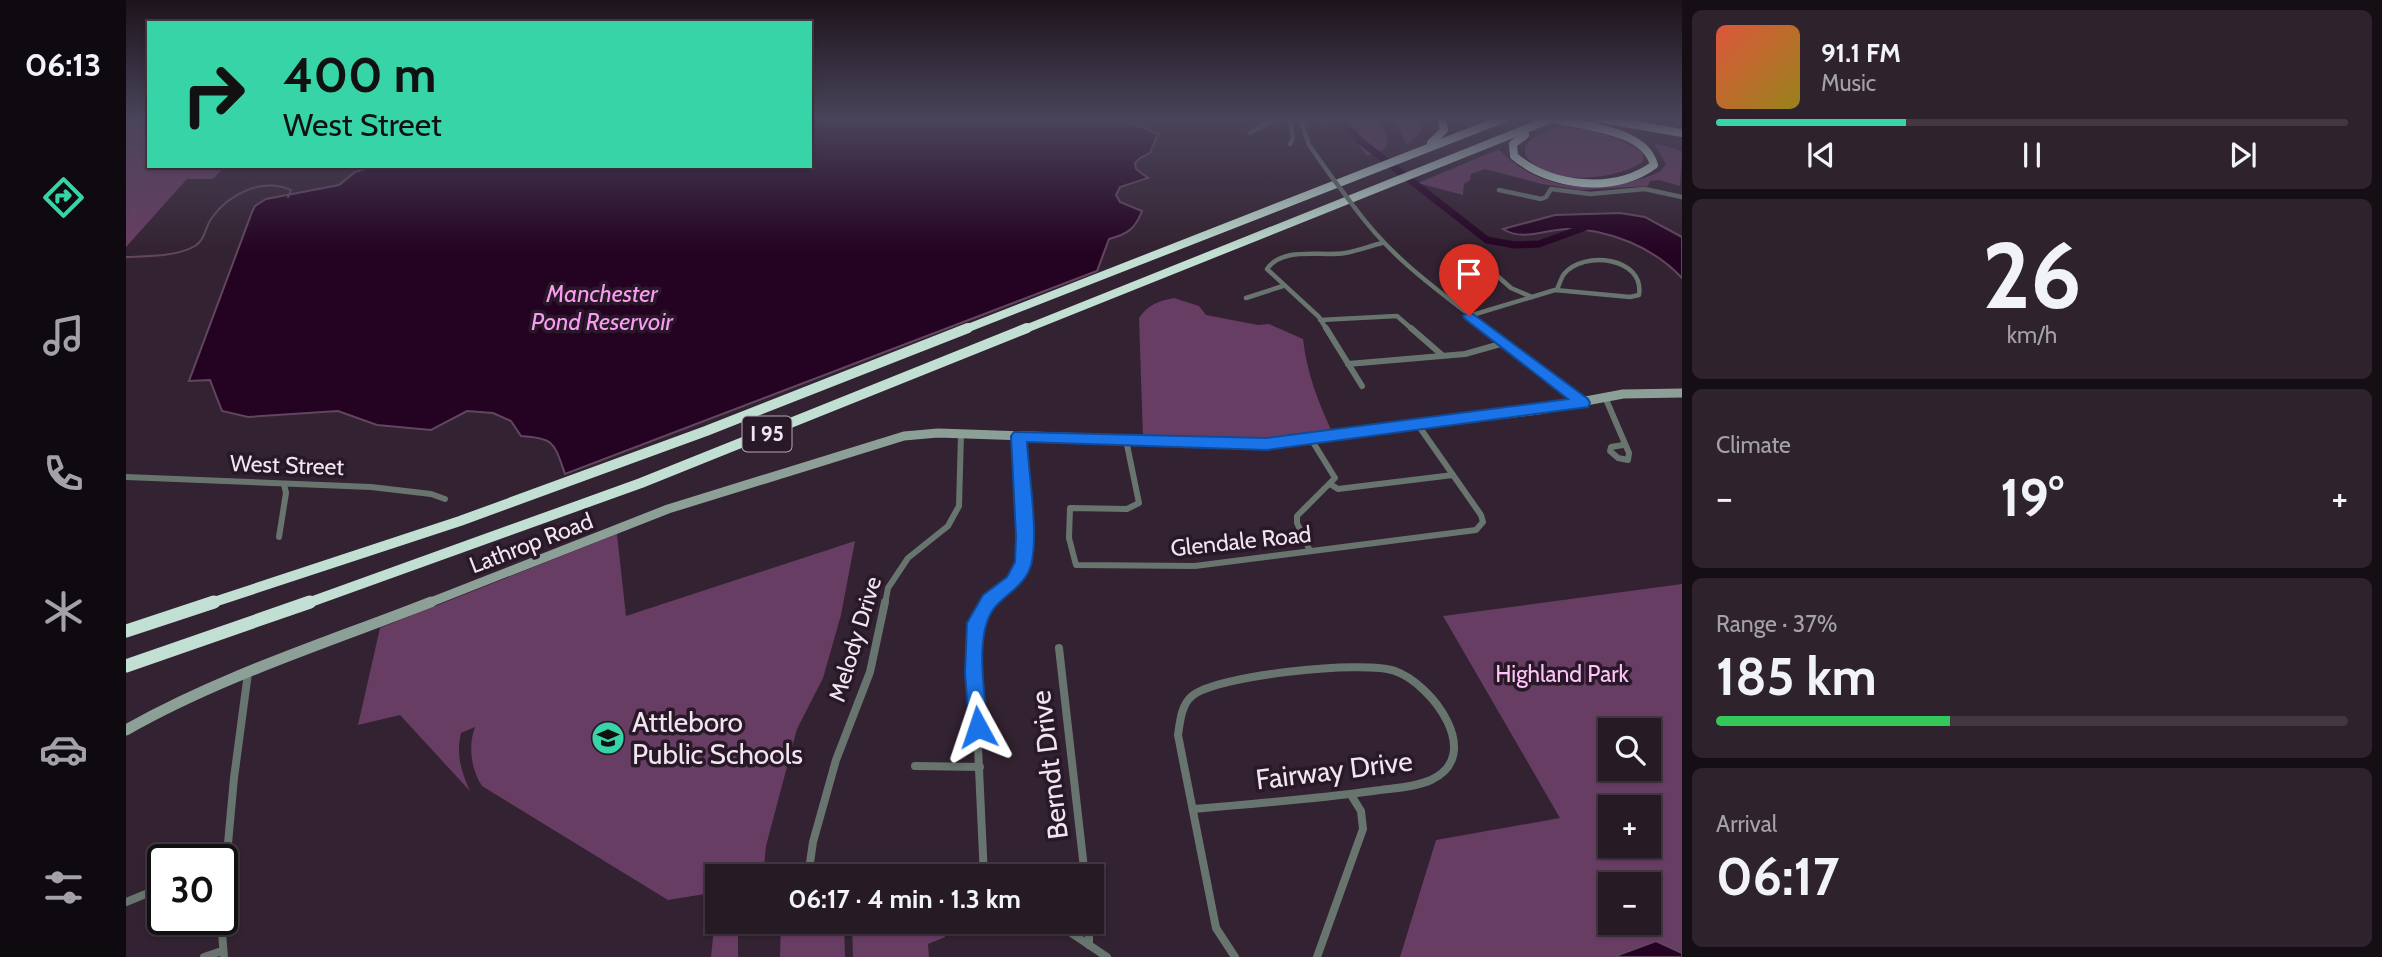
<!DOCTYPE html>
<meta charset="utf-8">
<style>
:root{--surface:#261a25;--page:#2e232d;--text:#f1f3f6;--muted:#a4a1a7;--line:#423842;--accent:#36d4a7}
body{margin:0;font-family:Cabin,sans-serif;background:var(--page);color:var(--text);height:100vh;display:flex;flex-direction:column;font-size:26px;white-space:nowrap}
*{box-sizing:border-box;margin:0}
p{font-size:23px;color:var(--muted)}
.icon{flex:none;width:38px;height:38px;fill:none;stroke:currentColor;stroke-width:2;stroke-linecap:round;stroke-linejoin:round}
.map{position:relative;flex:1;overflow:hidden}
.details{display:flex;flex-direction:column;gap:10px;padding:10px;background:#150e14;width:700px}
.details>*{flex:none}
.top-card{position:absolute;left:21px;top:21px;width:665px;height:147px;border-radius:0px;box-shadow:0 2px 5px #0004,0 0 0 2px var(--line);background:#36d4a7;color:#111;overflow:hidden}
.buttons{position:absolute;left:1472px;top:718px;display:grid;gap:14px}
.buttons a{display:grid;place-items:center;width:63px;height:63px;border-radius:0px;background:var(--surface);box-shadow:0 2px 5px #0004,0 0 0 2px var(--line);font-size:35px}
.speed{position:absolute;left:21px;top:844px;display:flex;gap:14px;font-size:35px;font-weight:700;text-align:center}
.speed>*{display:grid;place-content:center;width:91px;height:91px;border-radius:50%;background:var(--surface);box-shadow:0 2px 5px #0004,0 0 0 2px var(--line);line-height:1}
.speed .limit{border:4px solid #111;border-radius:10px;background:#fff;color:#111}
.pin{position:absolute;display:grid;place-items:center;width:60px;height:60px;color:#fff;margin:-72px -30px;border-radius:50% 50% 50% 0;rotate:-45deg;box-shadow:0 0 7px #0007}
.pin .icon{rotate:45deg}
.me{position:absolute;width:77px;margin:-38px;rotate:355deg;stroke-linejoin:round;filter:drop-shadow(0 0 5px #0008)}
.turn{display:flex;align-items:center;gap:24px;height:147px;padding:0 21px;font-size:32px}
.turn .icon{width:91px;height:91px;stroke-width:2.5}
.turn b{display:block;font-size:49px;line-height:60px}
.big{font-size:52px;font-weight:700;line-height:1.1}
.details .widget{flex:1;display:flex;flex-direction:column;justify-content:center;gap:10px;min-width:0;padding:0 24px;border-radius:10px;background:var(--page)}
.details .dial{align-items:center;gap:0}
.dial b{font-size:91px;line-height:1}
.song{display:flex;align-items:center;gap:21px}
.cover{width:84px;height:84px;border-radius:10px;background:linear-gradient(135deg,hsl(10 70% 55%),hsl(50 70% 35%))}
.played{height:7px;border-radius:4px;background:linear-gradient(90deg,var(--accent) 30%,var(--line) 30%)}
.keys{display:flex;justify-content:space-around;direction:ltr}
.heat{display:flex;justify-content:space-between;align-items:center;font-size:38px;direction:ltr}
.charge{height:10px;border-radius:5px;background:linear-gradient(90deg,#34c759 37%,var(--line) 0)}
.trip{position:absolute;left:579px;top:864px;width:399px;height:70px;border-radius:0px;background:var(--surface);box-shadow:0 2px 5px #0004,0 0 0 2px var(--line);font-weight:700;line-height:70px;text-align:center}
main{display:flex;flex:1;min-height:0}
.dock{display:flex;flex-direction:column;width:126px;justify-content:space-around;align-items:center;background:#0f0a0f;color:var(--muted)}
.dock .icon{width:49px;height:49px}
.dock .active{color:var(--accent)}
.dock b{font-size:32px;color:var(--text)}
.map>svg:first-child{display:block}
.green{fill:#683d64;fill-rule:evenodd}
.water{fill:#240222;stroke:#624660;stroke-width:2}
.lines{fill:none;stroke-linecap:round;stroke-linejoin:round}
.stream{stroke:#624660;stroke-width:2}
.river{stroke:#240222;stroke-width:7}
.street-far2{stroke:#68756f;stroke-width:4.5}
.street-far1{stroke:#68756f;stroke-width:6}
.street{stroke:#68756f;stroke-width:8}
.secondary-far1{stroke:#8ca098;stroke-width:9}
.secondary{stroke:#8ca098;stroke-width:11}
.highway-far2{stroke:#c1e0d3;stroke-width:8}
.highway-far1{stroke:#c1e0d3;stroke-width:10}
.highway{stroke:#c1e0d3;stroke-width:13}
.street-bridge{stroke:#68756f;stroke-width:4.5}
.highway-bridge{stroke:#c1e0d3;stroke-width:8}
.route{fill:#1a73e8;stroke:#114b97;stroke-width:2}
.labels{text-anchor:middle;stroke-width:7;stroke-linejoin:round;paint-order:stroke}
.shield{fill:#291827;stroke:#b5a8b4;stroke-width:2}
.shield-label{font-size:21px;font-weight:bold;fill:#f1e6f0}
.street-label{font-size:23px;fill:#f1e6f0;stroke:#291827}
.park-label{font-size:23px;fill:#fec4f8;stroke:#291827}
.water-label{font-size:24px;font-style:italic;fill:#fa9bf2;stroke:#291827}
.near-poi-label{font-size:28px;fill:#f1e6f0;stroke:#291827;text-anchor:start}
.near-street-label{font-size:28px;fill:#f1e6f0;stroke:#291827}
</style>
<main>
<nav class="dock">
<b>06:13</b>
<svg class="icon active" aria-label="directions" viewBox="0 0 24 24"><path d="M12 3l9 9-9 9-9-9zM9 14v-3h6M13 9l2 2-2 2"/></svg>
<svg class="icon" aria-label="music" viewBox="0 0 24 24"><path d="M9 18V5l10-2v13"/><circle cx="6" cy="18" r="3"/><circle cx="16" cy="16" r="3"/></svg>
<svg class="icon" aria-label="phone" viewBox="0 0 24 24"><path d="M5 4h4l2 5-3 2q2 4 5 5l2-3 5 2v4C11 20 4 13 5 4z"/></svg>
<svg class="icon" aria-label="climate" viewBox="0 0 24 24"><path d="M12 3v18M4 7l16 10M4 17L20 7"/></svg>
<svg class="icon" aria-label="car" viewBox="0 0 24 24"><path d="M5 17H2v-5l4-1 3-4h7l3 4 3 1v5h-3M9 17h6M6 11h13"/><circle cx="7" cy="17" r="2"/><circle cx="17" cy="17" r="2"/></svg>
<svg class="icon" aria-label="filters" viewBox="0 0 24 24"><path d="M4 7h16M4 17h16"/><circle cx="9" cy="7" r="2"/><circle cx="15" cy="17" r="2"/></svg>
</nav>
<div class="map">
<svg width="1556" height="957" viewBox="0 0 1556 957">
<rect width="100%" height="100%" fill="#332231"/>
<g class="green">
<polygon points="0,118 23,118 23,166 99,166 87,179 61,179 0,247"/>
<polygon points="1212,118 1252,118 1261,137 1260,148 1241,156"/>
<path d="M 1266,118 L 1296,118 C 1296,132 1292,138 1281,144 Z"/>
<path d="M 1434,125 C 1463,130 1493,135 1517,153 L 1517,162 C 1487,181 1423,187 1399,155 L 1399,146 L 1407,138 Z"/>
<path d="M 1528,143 L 1556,151 L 1554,186 L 1533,180 L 1524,181 L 1522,186 L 1455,190 L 1416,184 L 1359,169 L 1345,174 L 1344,180 L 1338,184 L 1337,195 L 1292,183 L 1373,149 C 1413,194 1483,196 1535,171 L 1540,164 Z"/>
<path d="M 1048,298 L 1073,306 L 1080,315 L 1132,325 L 1143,324 L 1177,339 C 1181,374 1192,401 1206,432 L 1146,441 L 1017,437 L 1013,318 C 1022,305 1032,301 1048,298 Z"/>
<path d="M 491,534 L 500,616 L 729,541 L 715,615 L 697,678 L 671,729 L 640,846 L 637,877 L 592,877 L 591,892 L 542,900 L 356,786 C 345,770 342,745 349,727 L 335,733 C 330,755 335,771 344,791 L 274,715 L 232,725 L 254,628 Z"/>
<path d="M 1556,584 L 1556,957 L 1274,957 L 1310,840 L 1434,818 L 1317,616 ZM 1484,730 L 1522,730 L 1522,768 L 1484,768 ZM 1484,807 L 1522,807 L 1522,845 L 1484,845 ZM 1484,884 L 1522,884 L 1522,922 L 1484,922 Z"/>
<polygon points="655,922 718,922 719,957 654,957"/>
<polygon points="726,922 818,922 819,937 802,944 803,957 727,957"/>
<polygon points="612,926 612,957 585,957 588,928"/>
</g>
<g class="water">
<path d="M 684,118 L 992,118 L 1032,134 L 1024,153 L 1014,158 L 1009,163 L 1010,169 L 1022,178 L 994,187 L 990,195 L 994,202 L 1016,211 C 1009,229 1002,234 983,239 L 971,271 L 439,474 C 428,443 429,438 395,436 L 385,421 L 367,413 L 341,411 L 305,430 L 251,425 L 212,411 L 122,417 L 96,411 L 84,380 L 63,381 L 126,212 L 129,206 L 140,199 L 213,185 L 229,172 L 250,166 L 684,166 Z"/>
<path d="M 1494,213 L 1519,217 L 1556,237 L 1556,278 C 1528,248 1484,229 1442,229 C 1421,229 1397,242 1377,229 L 1429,215 Z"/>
<polygon points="1530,941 1556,953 1556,957 1487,957"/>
</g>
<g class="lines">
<g class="stream">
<polyline points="6,143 11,148 23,149"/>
<polyline points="0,189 27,166"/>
<polyline points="0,198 11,204 8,214 0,220"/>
<path d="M 0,257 C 21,256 50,257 69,246 C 79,240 79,228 85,219 C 102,194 137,177 165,190 L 162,197"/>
</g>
<polyline class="river" points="1215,118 1233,140 1361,240 1389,245 1413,244 1462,226"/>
<g class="street-far2">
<polyline points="1128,118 1139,124"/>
<polyline points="1174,118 1183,145 1205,176"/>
<polyline points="1190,118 1203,120"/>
<polyline points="1164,119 1167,138 1164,144"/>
<polyline points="1124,133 1149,119 1174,120"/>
<polyline points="1373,190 1415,199 1420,197 1425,189 1464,194 1519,189 1556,197"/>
<path d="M 1229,208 C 1268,261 1312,290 1363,330"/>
<polyline points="1368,273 1385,288 1406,297"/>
<polyline points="1120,298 1157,286"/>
<path d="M 1343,316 L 1429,290 L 1504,297 L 1513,295 C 1519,257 1457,250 1438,274 C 1435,278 1433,285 1431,290"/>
<polyline points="1194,320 1271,316 1287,330"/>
<path d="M 1201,330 L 1193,317 L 1141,269 C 1157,246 1195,257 1219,253 C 1231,251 1244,246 1256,243"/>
</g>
<g class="street-far1">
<polyline points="1200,328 1236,386"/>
<polyline points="1285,328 1316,355"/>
<polyline points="1361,328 1457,403"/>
<polyline points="1222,364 1339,354 1378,343"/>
<polyline points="1479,397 1503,453 1502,460 1492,458 1484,451 1485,447 1497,445"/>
<polyline points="1000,440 1013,503 1001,509 944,508 943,538 950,565 1069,566 1350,530 1357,522 1355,515 1292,425"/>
<polyline points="0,477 245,487 305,494 319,499"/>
<polyline points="1204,484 1212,489 1327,475"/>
<polyline points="153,537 160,493 158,484"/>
<polyline points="1184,551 1171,523 1171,516 1209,478 1185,439"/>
<polyline points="759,604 762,588 782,558 822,526 833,506 835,434"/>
<path d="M 863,604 C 873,595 884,588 890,577 C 910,546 896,472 893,436"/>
</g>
<g class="street">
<polyline points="933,648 959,877"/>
<polyline points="789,766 854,767"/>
<path d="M 1068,809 C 1128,804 1188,799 1247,791 C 1266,788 1287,788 1305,780 C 1359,755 1306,684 1269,671 C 1237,660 1091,675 1066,696 C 1055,705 1054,722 1052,735 L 1090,928 L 1109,957"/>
<polyline points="682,877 687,842 710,760 744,672 759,602"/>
<polyline points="765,877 794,874 808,877"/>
<polyline points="858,877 847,639 854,615 865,602"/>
<polyline points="0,902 37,887"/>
<polyline points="929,922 981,957"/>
<polyline points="963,922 963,945"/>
<polyline points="78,957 96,951"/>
<polyline points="98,957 95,920 108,778 122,673"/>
<polyline points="1191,957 1237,829 1235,811 1225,795"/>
</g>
<polyline class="secondary-far1" points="300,604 542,509 778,436 812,433 1141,444 1412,410 1497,394 1556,393"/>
<path class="secondary" d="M 0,730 C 95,676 203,642 305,602"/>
<g class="highway-far2">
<polyline points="1470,118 1556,133"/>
<path d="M 1399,135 L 1387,144 L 1388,156 C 1425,187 1488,194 1528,165 C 1520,132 1466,127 1438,121"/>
<polyline points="1305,143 1318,130 1315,118"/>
<polyline points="837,330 1379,118"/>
<polyline points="897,330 1427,118"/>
</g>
<g class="highway-far1">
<polyline points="82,604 334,521 580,431 842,328"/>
<polyline points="179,604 515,483 901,328"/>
</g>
<g class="highway">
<polyline points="0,631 88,602"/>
<polyline points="0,666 184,602"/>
</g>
<polyline class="street-bridge" points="1205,176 1229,208"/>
<polyline class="highway-bridge" points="1422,118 1438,121"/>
</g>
<linearGradient id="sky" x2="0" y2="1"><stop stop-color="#1c131b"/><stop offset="0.47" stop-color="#4a445a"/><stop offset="1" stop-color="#4a445a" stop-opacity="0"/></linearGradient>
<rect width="1556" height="252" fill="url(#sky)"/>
<path class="route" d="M 1343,311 L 1462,399 L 1464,403 L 1462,407 L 1141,450 L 901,442 C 903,476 912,529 906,561 C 902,583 884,591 870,606 C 847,631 859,695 862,727 L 859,734 L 852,737 L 846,734 L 843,727 L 839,673 L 841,623 L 857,595 L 881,577 L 889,562 L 890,536 L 885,436 L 888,432 L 1141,438 L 1442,399 L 1339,319 L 1337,316 Z"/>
<defs>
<symbol id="school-disc" viewBox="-11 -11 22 22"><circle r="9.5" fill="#36d4a7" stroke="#291827"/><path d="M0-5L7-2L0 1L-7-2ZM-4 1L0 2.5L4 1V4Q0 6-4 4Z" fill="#111"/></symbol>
</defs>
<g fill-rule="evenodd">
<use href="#school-disc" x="463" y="719" width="38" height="38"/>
</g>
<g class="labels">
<rect class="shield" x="616.5" y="416.5" width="49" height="35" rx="5"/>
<g class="shield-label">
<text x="641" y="441">I 95</text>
</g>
<g class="street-label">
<text transform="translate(161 465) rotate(2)" y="8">West Street</text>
<text transform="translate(1115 541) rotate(-6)" y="8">Glendale Road</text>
<text transform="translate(405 543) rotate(-21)" y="8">Lathrop Road</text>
<text transform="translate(729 639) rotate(-73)" y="8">Melody Drive</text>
</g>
<g class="park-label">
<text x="1436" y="682">Highland Park</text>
</g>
<g class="water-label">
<text x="476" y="302">Manchester<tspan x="476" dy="28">Pond Reservoir</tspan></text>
</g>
<g class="near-poi-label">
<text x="506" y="732">Attleboro<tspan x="506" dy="32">Public Schools</tspan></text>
</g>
<g class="near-street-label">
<text transform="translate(923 765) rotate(-97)" y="10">Berndt Drive</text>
<text transform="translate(1208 770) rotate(-7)" y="10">Fairway Drive</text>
</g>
</g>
</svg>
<div class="buttons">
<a><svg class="icon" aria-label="search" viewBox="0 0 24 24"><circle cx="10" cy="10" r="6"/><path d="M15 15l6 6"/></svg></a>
<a>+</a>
<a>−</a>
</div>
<div class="speed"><div class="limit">30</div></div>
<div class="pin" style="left:1343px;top:316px;background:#d93025"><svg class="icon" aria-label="arrive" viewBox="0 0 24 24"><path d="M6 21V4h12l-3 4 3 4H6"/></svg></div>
<svg class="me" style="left:852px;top:727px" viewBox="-20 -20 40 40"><path d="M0-17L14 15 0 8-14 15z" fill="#1a73e8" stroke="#fff" stroke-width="4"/></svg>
<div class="trip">06:17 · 4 min · 1.3 km</div>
<div class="top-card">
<div class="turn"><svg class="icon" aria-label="right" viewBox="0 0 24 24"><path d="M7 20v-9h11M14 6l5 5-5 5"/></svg><div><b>400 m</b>West Street</div></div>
</div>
</div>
<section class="details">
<div class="widget">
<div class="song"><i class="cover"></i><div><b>91.1 FM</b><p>Music</p></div></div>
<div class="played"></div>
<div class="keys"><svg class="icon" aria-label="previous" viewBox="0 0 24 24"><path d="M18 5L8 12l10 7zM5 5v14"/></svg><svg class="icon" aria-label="pause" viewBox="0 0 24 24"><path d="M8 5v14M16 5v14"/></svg><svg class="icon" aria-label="next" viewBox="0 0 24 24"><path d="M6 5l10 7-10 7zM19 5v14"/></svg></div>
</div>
<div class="widget dial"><b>26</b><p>km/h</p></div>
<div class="widget"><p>Climate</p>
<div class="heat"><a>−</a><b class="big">19°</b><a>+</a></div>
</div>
<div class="widget"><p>Range · 37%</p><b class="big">185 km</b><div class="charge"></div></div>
<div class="widget"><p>Arrival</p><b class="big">06:17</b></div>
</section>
</main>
